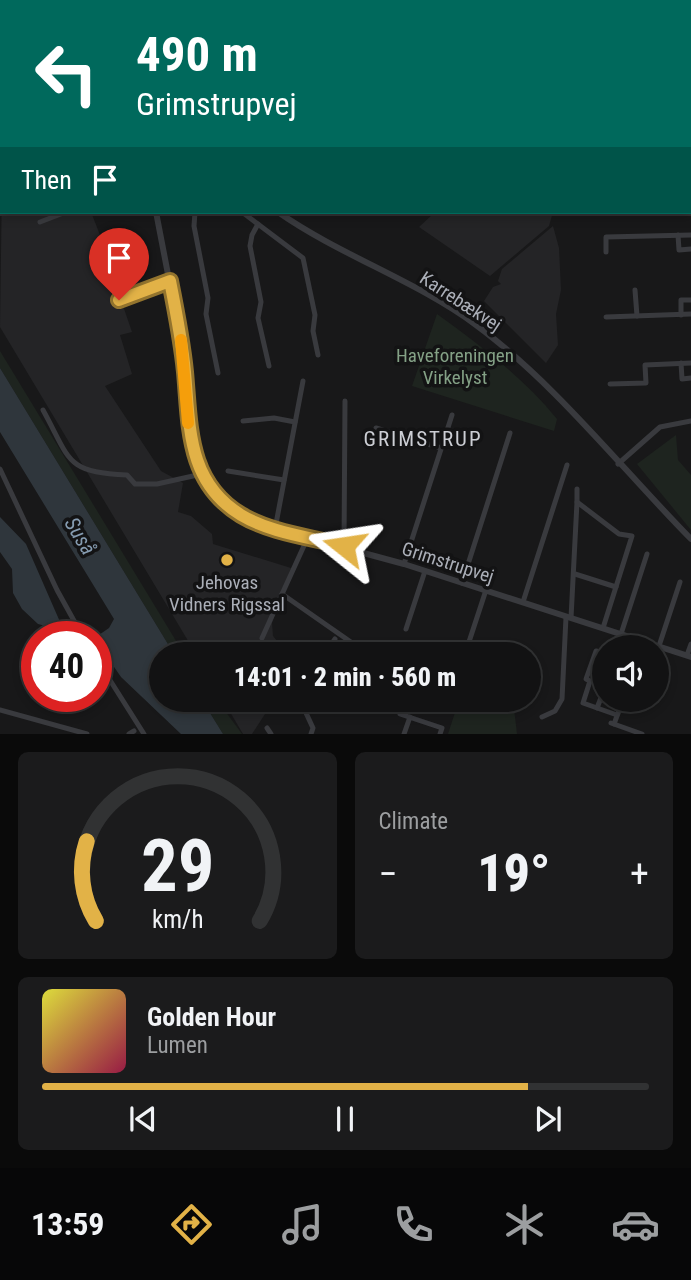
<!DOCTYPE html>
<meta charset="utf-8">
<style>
:root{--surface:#121213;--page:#1b1b1c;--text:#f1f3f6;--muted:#9c9ea0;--line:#313233;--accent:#e2b247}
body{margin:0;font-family:"Roboto Condensed",sans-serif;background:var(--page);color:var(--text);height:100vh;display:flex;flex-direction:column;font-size:26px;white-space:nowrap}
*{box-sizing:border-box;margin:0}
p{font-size:23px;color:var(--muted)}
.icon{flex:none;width:38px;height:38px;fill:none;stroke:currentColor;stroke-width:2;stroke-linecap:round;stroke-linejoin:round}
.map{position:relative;height:734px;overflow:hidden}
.drawer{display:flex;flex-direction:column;gap:18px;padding:18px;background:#0a0a0a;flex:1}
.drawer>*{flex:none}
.guide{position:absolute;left:0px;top:0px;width:691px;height:214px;box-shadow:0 4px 10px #0003,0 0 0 2px var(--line);background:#00695c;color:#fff;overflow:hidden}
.buttons{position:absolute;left:592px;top:635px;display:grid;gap:14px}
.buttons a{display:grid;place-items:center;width:77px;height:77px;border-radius:50%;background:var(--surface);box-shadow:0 4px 10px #0003,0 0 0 2px var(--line);font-size:35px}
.speed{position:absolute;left:21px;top:621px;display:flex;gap:14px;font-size:35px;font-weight:700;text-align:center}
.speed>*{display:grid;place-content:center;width:91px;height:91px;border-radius:50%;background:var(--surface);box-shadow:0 4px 10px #0003,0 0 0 2px var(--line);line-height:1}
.speed .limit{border:10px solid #d22;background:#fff;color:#111}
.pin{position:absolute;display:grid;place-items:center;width:60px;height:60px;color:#fff;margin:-72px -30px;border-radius:50% 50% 50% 0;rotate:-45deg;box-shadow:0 0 7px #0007}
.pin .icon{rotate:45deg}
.me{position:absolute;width:77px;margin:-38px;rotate:285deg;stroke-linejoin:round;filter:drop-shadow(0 0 5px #0008)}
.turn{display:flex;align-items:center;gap:24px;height:147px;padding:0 21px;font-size:32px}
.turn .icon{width:91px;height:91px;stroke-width:2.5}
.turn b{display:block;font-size:49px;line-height:60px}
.then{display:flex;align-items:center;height:66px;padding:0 21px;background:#0003;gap:14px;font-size:26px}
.big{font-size:52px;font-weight:800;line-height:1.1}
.drawer .card{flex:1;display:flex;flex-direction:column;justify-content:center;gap:10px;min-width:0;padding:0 24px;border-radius:10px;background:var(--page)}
.drawer .dial{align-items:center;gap:0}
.dial svg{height:182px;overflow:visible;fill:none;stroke:var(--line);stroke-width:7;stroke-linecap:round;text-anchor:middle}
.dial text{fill:var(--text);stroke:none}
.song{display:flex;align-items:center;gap:21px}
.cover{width:84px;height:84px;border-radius:10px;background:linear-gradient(135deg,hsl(60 70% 55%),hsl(340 70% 35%))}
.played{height:7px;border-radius:4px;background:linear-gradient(90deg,var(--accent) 80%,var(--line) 80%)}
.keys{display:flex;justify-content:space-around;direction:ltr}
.heat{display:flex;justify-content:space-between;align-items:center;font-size:38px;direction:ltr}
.drawer .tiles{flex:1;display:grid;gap:18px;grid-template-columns:1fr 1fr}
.card:last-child{grid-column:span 2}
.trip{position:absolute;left:149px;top:642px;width:392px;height:70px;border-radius:35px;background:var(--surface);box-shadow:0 4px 10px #0003,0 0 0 2px var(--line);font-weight:800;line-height:70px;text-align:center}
.tabs{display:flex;height:112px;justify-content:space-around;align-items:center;background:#070708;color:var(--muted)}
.tabs .icon{width:49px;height:49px}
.tabs .on{color:var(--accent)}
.tabs b{font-size:32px;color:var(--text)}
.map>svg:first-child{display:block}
.built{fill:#242426}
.green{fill:#1e241f}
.water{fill:#2f363c}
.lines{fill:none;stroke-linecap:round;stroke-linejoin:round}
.minor{stroke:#393a3e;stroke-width:5}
.tertiary{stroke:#393a3e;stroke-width:6}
.primary{stroke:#55575d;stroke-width:8}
.route-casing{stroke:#93742e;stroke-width:18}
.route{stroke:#e2b247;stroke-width:12}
.slow{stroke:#f59e0b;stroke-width:12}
.poi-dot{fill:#e2b247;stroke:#131314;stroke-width:2.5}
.labels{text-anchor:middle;stroke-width:7;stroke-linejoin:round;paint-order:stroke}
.street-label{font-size:19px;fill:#abafb8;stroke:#131314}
.park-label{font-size:19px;fill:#84a186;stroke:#131314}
.poi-label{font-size:19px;fill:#abafb8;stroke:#131314}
.neighbourhood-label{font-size:21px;letter-spacing:2px;fill:#ccced4;stroke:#131314}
.water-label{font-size:21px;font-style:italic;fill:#859bb0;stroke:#131314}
</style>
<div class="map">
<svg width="691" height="734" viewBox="0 0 691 734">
<rect width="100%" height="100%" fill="#181819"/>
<g class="built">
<polygon points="2,181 2,212 91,212 100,235 121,228 141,289 120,297 132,332 120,335 132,374 105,386 161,471 183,483 178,512 191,516 212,534 213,544 291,568 272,623 273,636 288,654 196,654 0,327"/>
<polygon points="431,212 553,212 549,226 490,276 419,227 433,214"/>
<polygon points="553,226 559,248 561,290 556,314 558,345 546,363 484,301 493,287 501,284 498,281 502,269"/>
<polygon points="223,700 274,700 252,734 243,734"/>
</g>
<g class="green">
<path d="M 437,314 C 481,346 523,377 557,419 L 554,431 L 412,386 Z"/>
<polygon points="0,351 184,654 174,654 0,368"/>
<polygon points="676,435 678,460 691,475 691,530 637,464"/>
<polygon points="202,700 217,700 242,734 223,734"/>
<polygon points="459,700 513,700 517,734 448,734"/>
</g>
<g class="water">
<polygon points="0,368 174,654 161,654 161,700 202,700 223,734 181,734 121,677 96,641 96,637 109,628 114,619 0,432"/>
<polygon points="0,517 26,544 64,631 38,624 22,609 13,593 12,569 0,552"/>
</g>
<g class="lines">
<g class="minor">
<polyline points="622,2 623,0"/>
<polyline points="680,2 680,0"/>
<polyline points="690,104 691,104"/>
<polyline points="690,119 691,119"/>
<polyline points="690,169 691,169"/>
<polyline points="690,185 691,185"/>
<polyline points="195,212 194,226 208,298 206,314 218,373"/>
<polyline points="242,212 303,258 315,315 313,331 318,355"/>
<polyline points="40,222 66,212"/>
<polyline points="258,224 252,235 250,246 261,302 258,318 269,366"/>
<polyline points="678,235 679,250 691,249"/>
<polyline points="606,252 606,237 691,235"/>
<polyline points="635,290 637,316"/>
<polyline points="119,300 170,281"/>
<polyline points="681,315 681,300 691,300"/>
<polyline points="606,317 691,314"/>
<polyline points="681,363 682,379 691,378"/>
<polyline points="610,384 646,383 645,365 691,363"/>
<path d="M 43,410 C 71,461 65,472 127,475 L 135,484 L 157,484 L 202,474"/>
<polyline points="243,421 274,418 295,422"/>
<polyline points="376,428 441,448"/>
<polyline points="618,464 660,427 691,421"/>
<polyline points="0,469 57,590 83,637"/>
<polyline points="228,471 284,480"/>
<polyline points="577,502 577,489"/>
<polyline points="275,529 303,381"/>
<polyline points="344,546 345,401"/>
<polyline points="404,564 452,415"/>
<polyline points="575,574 616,587"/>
<polyline points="462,583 510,433"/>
<polyline points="282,594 368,654"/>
<polyline points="523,602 567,465"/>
<polyline points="571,618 577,502 619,534 632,536 603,628"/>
<polyline points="406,629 425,571"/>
<polyline points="621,634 647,554"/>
<polyline points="262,638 308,537"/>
<polyline points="659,646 680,582"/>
<polyline points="604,653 596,651 586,679 590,681 583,703 617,715"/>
<polyline points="325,654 335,639"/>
<polyline points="465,654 486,590"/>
<polyline points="687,655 691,644"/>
<polyline points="96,658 144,734"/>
<polyline points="300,700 313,728 311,734"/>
<polyline points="385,700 395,704"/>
<polyline points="404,700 400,714 442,728 440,734"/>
<polyline points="597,708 604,690"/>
<polyline points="0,710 87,734"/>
<polyline points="542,717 555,711 562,699 566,617"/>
<polyline points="611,723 642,734"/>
<polyline points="614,724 623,700"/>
<polyline points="267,728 271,734"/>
<polyline points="129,734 134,731"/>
<polyline points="404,734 410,717"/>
</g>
<g class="tertiary">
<polyline points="156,212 182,347 190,443 202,474 228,506 241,515 275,529 404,564 691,657"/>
<path d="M 278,212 C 341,256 415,280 476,325 C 556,384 622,469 691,539"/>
</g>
<g class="primary">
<polyline points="96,0 97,2"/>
<polyline points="148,2 150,0"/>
<polyline points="0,119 2,117"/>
</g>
</g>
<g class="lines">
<defs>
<path id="route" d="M 119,300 L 170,281 C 176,311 182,341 185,372 C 190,427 187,482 241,515 C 271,533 310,537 344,546"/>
</defs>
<use href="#route" class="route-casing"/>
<use href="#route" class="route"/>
<polyline class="slow" points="181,340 188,423"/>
</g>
<circle class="poi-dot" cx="227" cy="560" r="7"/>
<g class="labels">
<g class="street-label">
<text transform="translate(461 301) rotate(33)" y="7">Karrebækvej</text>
<text transform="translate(448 562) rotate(18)" y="7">Grimstrupvej</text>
</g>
<g class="park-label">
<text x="455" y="362">Haveforeningen<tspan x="455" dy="22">Virkelyst</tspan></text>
</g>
<g class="poi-label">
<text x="227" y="589">Jehovas<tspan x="227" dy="22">Vidners Rigssal</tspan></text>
</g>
<g class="neighbourhood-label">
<text x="423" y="446">GRIMSTRUP</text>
</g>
<g class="water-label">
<text transform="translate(80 536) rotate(59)" y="7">Suså</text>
</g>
</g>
</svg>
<div class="buttons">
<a><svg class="icon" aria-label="sound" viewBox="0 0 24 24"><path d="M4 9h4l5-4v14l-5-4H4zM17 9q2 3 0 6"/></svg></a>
</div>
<div class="speed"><div class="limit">40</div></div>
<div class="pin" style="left:119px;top:300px;background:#d93025"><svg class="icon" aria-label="arrive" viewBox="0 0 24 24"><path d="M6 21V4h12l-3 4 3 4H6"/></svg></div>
<svg class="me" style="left:344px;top:546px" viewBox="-20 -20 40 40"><path d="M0-17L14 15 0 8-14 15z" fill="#e2b247" stroke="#fff" stroke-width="4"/></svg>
<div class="trip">14:01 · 2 min · 560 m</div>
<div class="guide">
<div class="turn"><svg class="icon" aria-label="left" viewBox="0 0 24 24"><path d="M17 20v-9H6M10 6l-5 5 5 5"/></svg><div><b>490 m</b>Grimstrupvej</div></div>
<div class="then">Then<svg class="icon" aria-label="arrive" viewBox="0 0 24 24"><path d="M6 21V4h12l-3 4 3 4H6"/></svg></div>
</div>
</div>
<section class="drawer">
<div class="tiles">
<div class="card dial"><svg viewBox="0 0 100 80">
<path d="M14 69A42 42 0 1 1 86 69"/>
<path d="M14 69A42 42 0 0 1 10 34" stroke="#e2b247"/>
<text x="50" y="56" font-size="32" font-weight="700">29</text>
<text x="50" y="72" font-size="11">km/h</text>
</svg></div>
<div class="card"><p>Climate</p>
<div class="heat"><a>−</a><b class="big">19°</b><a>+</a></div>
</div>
<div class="card">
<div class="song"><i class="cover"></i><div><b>Golden Hour</b><p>Lumen</p></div></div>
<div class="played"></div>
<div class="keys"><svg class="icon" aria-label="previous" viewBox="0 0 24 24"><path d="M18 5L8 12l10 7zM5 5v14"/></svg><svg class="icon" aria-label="pause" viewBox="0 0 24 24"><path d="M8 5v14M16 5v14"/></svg><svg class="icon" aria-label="next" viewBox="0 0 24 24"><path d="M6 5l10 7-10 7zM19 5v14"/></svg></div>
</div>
</div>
</section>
<nav class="tabs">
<b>13:59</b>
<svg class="icon on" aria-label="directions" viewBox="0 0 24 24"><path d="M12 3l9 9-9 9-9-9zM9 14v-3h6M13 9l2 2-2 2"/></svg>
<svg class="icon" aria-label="music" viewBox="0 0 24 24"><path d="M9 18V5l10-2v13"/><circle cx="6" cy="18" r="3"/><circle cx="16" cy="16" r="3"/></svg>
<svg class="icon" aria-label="phone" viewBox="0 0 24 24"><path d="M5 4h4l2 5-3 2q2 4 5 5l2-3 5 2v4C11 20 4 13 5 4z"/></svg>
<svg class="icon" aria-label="climate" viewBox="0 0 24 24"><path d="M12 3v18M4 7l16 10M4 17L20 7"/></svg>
<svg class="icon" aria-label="car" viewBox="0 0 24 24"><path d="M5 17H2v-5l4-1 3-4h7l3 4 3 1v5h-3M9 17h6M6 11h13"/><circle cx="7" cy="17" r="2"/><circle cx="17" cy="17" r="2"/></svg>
</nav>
